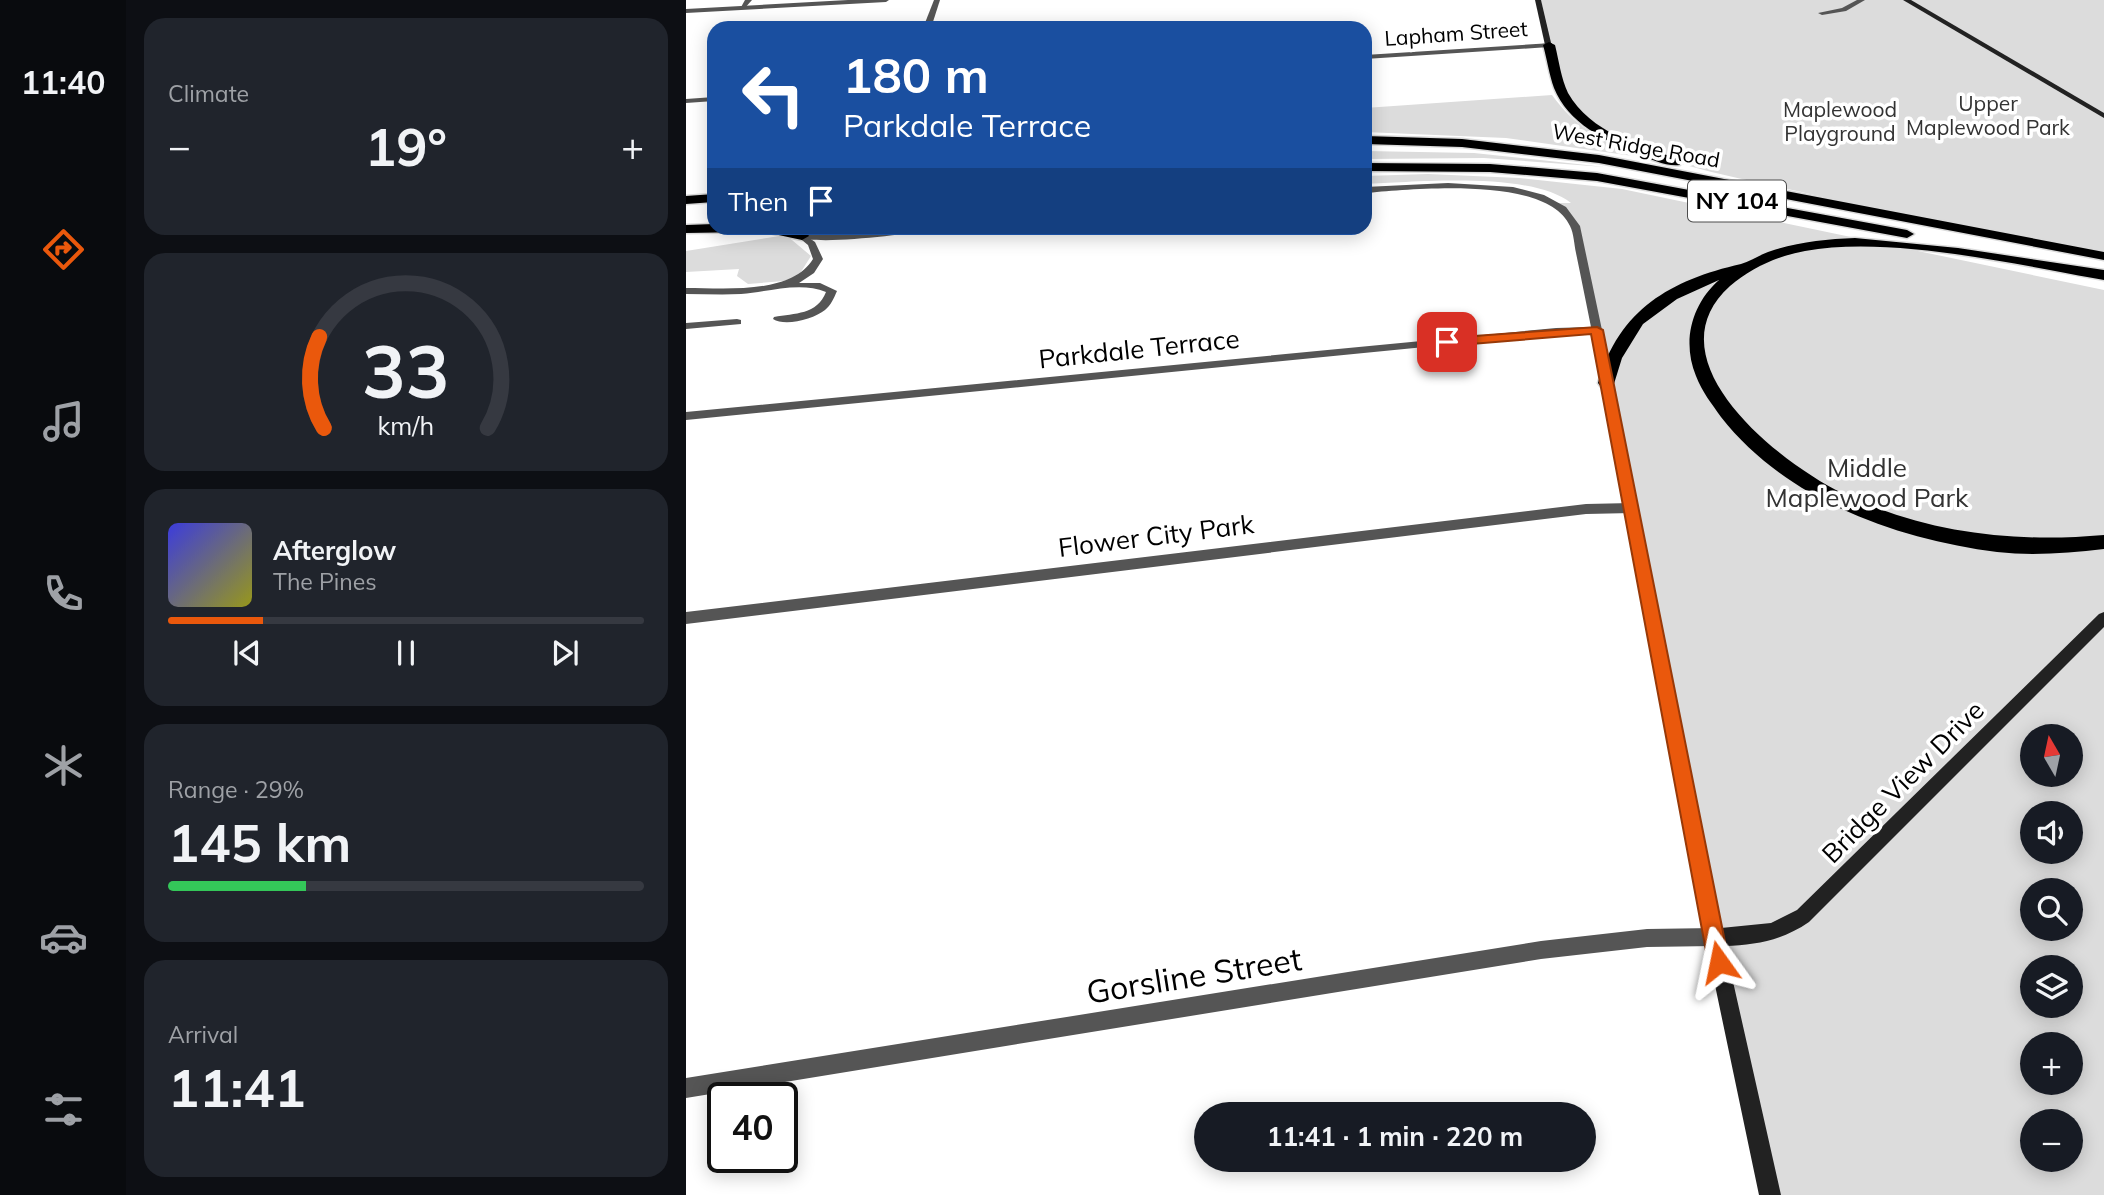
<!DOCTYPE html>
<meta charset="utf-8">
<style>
:root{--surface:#171b24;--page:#20242c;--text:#f1f3f6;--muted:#9ea1a6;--line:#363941;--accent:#ea580c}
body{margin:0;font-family:Mulish,sans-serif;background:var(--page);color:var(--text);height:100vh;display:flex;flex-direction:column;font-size:26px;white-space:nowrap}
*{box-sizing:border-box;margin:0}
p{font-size:23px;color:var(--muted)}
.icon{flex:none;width:38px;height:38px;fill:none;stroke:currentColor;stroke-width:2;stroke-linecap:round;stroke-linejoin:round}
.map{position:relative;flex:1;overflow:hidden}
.drawer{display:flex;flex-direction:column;gap:18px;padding:18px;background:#0d0f14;width:560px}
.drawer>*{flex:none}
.banner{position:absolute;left:21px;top:21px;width:665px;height:214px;border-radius:21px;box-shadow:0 4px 18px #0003;background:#1a4fa0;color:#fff;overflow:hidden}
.needle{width:46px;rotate:351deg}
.buttons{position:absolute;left:1334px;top:724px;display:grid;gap:14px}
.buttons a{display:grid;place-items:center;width:63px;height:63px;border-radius:50%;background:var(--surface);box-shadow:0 4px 18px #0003;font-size:35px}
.speed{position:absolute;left:21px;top:1082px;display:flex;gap:14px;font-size:35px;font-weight:700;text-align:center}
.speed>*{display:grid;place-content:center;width:91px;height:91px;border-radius:50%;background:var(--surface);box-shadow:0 4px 18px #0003;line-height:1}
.speed .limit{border:4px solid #111;border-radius:10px;background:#fff;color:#111}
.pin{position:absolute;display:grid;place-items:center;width:60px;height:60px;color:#fff;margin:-30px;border-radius:14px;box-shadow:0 4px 10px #0006}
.me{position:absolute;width:77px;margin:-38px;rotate:348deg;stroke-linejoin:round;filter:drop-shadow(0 0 5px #0008)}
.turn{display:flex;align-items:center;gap:24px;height:147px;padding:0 21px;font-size:32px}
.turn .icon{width:91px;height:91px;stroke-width:2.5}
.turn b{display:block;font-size:49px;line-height:60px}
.then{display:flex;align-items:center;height:66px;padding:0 21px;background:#0003;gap:14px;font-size:26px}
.big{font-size:52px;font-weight:700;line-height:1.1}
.drawer .widget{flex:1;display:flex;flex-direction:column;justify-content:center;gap:10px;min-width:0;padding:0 24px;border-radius:21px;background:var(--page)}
.drawer .dial{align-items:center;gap:0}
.dial svg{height:182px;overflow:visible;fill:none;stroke:var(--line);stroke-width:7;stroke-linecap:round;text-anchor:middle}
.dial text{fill:var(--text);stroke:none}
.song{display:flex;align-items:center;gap:21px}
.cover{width:84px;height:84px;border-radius:10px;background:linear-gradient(135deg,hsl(240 70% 55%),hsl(60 70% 35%))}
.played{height:7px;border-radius:4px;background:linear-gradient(90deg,var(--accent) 20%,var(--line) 20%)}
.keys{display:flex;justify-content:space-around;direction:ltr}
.heat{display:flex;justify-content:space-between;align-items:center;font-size:38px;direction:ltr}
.charge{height:10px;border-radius:5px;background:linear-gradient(90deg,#34c759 29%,var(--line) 0)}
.trip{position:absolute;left:508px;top:1102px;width:402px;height:70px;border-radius:35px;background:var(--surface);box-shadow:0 4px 18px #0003;font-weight:700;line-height:70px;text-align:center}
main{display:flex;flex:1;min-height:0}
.dock{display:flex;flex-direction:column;width:126px;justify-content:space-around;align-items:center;background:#090b0e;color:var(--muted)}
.dock .icon{width:49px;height:49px}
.dock .active{color:var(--accent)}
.dock b{font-size:32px;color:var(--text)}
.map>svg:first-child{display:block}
.green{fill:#dcdcdc;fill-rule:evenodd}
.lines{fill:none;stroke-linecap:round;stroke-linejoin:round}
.highway-casing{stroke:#dbdbdb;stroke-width:3}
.lane{fill:#555;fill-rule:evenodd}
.street{fill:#555;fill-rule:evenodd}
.secondary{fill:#222;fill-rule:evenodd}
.highway{fill:#000;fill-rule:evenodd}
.route{fill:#ea580c;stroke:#983908;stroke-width:2}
.labels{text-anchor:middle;stroke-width:7;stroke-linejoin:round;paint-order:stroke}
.far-street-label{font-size:21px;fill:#000;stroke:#fff}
.far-park-label{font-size:21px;fill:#333;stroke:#fff}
.shield{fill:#fff;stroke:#4c4c4c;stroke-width:2}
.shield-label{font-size:24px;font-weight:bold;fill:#000}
.street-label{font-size:26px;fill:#000;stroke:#fff}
.park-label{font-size:26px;fill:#333;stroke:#fff}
.near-street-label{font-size:32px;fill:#000;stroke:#fff}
</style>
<main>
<nav class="dock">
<b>11:40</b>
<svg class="icon active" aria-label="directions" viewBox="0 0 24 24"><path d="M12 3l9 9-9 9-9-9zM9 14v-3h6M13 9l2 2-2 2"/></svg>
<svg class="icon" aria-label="music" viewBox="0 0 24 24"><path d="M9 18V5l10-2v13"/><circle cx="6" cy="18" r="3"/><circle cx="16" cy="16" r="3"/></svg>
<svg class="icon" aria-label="phone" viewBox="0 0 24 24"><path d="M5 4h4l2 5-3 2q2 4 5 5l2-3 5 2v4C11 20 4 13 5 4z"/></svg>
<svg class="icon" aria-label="climate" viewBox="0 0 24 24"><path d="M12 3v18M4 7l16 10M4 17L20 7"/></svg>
<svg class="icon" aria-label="car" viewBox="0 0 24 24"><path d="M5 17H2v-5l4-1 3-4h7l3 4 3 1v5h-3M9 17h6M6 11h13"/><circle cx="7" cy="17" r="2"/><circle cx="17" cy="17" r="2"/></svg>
<svg class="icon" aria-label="filters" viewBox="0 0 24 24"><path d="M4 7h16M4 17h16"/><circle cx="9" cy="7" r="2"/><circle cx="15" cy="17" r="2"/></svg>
</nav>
<section class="drawer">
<div class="widget"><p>Climate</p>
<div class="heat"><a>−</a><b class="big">19°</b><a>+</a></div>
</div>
<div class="widget dial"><svg viewBox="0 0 100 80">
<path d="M14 69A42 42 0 1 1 86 69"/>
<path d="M14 69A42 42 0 0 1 12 29" stroke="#ea580c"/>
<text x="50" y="56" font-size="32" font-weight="700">33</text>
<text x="50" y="72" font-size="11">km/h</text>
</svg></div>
<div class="widget">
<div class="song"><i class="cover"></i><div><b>Afterglow</b><p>The Pines</p></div></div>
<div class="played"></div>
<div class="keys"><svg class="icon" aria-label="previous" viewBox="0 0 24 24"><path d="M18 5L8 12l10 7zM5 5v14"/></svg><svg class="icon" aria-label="pause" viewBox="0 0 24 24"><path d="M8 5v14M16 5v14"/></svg><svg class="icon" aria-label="next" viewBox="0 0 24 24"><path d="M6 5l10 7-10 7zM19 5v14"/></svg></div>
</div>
<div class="widget"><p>Range · 29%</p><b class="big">145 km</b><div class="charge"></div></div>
<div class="widget"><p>Arrival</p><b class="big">11:41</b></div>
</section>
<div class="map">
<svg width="1418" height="1195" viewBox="0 0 1418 1195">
<rect width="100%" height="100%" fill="#fff"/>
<g class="green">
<path d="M 852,0 L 1418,0 L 1418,255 C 1315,235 1213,215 1111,191 C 1035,173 944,162 886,106 C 876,96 857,18 852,0 Z"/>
<path d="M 866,95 C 889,127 913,138 947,156 L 820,138 L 679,132 L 679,108 Z"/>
<polygon points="679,151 788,153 919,167 798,158 679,159"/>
<path d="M 742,174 L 833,178 L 936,189 L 1418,290 L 1418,1195 L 1084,1195 L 889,226 L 872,203 L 885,203 C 845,171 730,182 679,184 L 679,176 ZM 1346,737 L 1384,737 L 1384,775 L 1346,775 ZM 1346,814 L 1384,814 L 1384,852 L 1346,852 ZM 1346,891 L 1384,891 L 1384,929 L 1346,929 ZM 1346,968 L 1384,968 L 1384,1006 L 1346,1006 ZM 1346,1045 L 1384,1045 L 1384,1083 L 1346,1083 ZM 1346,1122 L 1384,1122 L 1384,1160 L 1346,1160 Z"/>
<polygon points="100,235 125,256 113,275 98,281 62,284 51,276 53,269 0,272 0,251"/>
</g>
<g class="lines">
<defs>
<g id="highway">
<path d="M 863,42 L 869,45 C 873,61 875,78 882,93 C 904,132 954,147 994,159 L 994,165 C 981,167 964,159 952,154 C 919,141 882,123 868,88 C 863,74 861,59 857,45 Z"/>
<polygon points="679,136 776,139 913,155 1418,252 1418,260 913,163 776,147 679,144"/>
<polygon points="679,163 804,164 911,173 1221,230 1228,234 1221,238 911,181 804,172 679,171"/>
<polygon points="28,194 28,202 0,204 0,196"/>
<polygon points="28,224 28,228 71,228 64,232 0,233 0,225"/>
<polygon points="72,228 97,228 121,233 123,236 116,240 74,231"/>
<path d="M 1169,238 L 1272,248 L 1418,270 L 1418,280 C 1332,265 1204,235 1119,251 C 1091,256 1065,268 1044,286 C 962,360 1094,463 1156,493 C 1239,533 1327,543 1418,535 L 1418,549 C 1382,553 1347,556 1311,552 C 1210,539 1100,500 1035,417 C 1026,404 1016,392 1010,376 C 996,342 1005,305 1033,280 L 991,299 L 957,324 L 936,358 L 927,387 L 915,387 L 912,383 C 933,309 985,280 1055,264 C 1065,261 1075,254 1085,251 C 1112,242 1140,239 1169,238 Z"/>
</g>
</defs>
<use href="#highway" class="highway-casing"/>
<g class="lane">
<polygon points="59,0 66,0 58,9 54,9"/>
<polygon points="1171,0 1179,0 1160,11 1136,15 1132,13 1156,8"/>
<polygon points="28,97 28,101 0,103 0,99"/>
<path d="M 116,233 L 129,242 L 137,259 L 128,273 L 113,283 L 134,283 L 151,291 C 148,298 145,305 139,310 C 128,319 99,327 87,319 L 88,317 C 109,313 131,315 140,292 C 114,281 82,292 55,294 C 36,295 18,294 0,294 L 0,288 C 38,288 105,295 127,259 L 122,245 L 111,236 Z"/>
<polygon points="51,319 55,320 55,324 0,329 0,323"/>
</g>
<g class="street">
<polygon points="162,0 203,0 200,2 0,13 0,9"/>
<polygon points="248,0 254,0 245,28 237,28"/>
<polygon points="866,43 866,47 863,47 679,59 679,55"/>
<path d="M 762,183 L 827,187 L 858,195 L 880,207 L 894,226 L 916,330 L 915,332 L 870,334 L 0,420 L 0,412 L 870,328 L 905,327 C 900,302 895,277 890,253 C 888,244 888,234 884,226 C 861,175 726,189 679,193 L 679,187 Z"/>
<path d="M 219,228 L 251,228 L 246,231 C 220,233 129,247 111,236 L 116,233 L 135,235 Z"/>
<polygon points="946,503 952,508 946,513 900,514 0,624 0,612 900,504"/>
<polygon points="1028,928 1034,931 1037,937 1034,943 1028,946 961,947 855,959 0,1098 0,1078 855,941 961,929"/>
</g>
<g class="secondary">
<polygon points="849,0 855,0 866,47 859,45"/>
<polygon points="1217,0 1225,0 1418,113 1418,118"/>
<path d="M 911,327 L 916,330 L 1035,928 L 1085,923 L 1111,910 L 1413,614 L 1418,612 L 1418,627 L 1123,922 C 1097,940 1070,945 1039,946 L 1095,1195 L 1073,1195 L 1004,866 L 906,330 Z"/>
</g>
<use href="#highway" class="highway"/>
</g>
<polygon class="route" points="911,327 917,330 1043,962 1040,969 1033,972 1025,969 1022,962 905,334 761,346 755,342 761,338"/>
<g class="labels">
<g class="far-street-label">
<text transform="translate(770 34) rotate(-4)" y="7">Lapham Street</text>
<text transform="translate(950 146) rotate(10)" y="7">West Ridge Road</text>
</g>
<g class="far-park-label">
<text x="1302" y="111">Upper<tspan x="1302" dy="24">Maplewood Park</tspan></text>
<text x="1154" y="117">Maplewood<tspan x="1154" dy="24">Playground</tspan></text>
</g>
<rect class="shield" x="1002" y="180.5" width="98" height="41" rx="5"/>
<g class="shield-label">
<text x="1051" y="209">NY 104</text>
</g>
<g class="street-label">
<text transform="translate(453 349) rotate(-6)" y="9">Parkdale Terrace</text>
<text transform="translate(470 536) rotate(-7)" y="9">Flower City Park</text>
<text transform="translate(1217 782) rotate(-45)" y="9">Bridge View Drive</text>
</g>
<g class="park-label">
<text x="1181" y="477">Middle<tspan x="1181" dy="30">Maplewood Park</tspan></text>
</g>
<g class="near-street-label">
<text transform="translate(508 976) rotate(-9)" y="11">Gorsline Street</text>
</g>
</g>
</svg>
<div class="buttons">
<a><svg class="needle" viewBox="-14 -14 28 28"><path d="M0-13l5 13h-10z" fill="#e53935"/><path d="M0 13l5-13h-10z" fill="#9ea1a6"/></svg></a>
<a><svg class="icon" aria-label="sound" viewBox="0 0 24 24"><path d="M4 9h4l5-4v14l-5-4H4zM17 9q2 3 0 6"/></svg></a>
<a><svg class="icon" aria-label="search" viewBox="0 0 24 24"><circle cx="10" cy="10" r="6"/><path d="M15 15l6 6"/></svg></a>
<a><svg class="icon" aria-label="layers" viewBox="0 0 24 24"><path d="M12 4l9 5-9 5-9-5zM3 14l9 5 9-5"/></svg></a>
<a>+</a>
<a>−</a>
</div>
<div class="speed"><div class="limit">40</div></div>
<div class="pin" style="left:761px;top:342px;background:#d93025"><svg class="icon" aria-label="arrive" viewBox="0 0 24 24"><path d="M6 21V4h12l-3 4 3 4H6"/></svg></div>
<svg class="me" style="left:1033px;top:962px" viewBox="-20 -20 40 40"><path d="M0-17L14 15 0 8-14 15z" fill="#ea580c" stroke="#fff" stroke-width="4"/></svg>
<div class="trip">11:41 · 1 min · 220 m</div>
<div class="banner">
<div class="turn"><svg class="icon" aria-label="left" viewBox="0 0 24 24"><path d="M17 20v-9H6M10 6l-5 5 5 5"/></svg><div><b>180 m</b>Parkdale Terrace</div></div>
<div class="then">Then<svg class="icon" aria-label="arrive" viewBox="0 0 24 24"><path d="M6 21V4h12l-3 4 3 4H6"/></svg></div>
</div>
</div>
</main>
